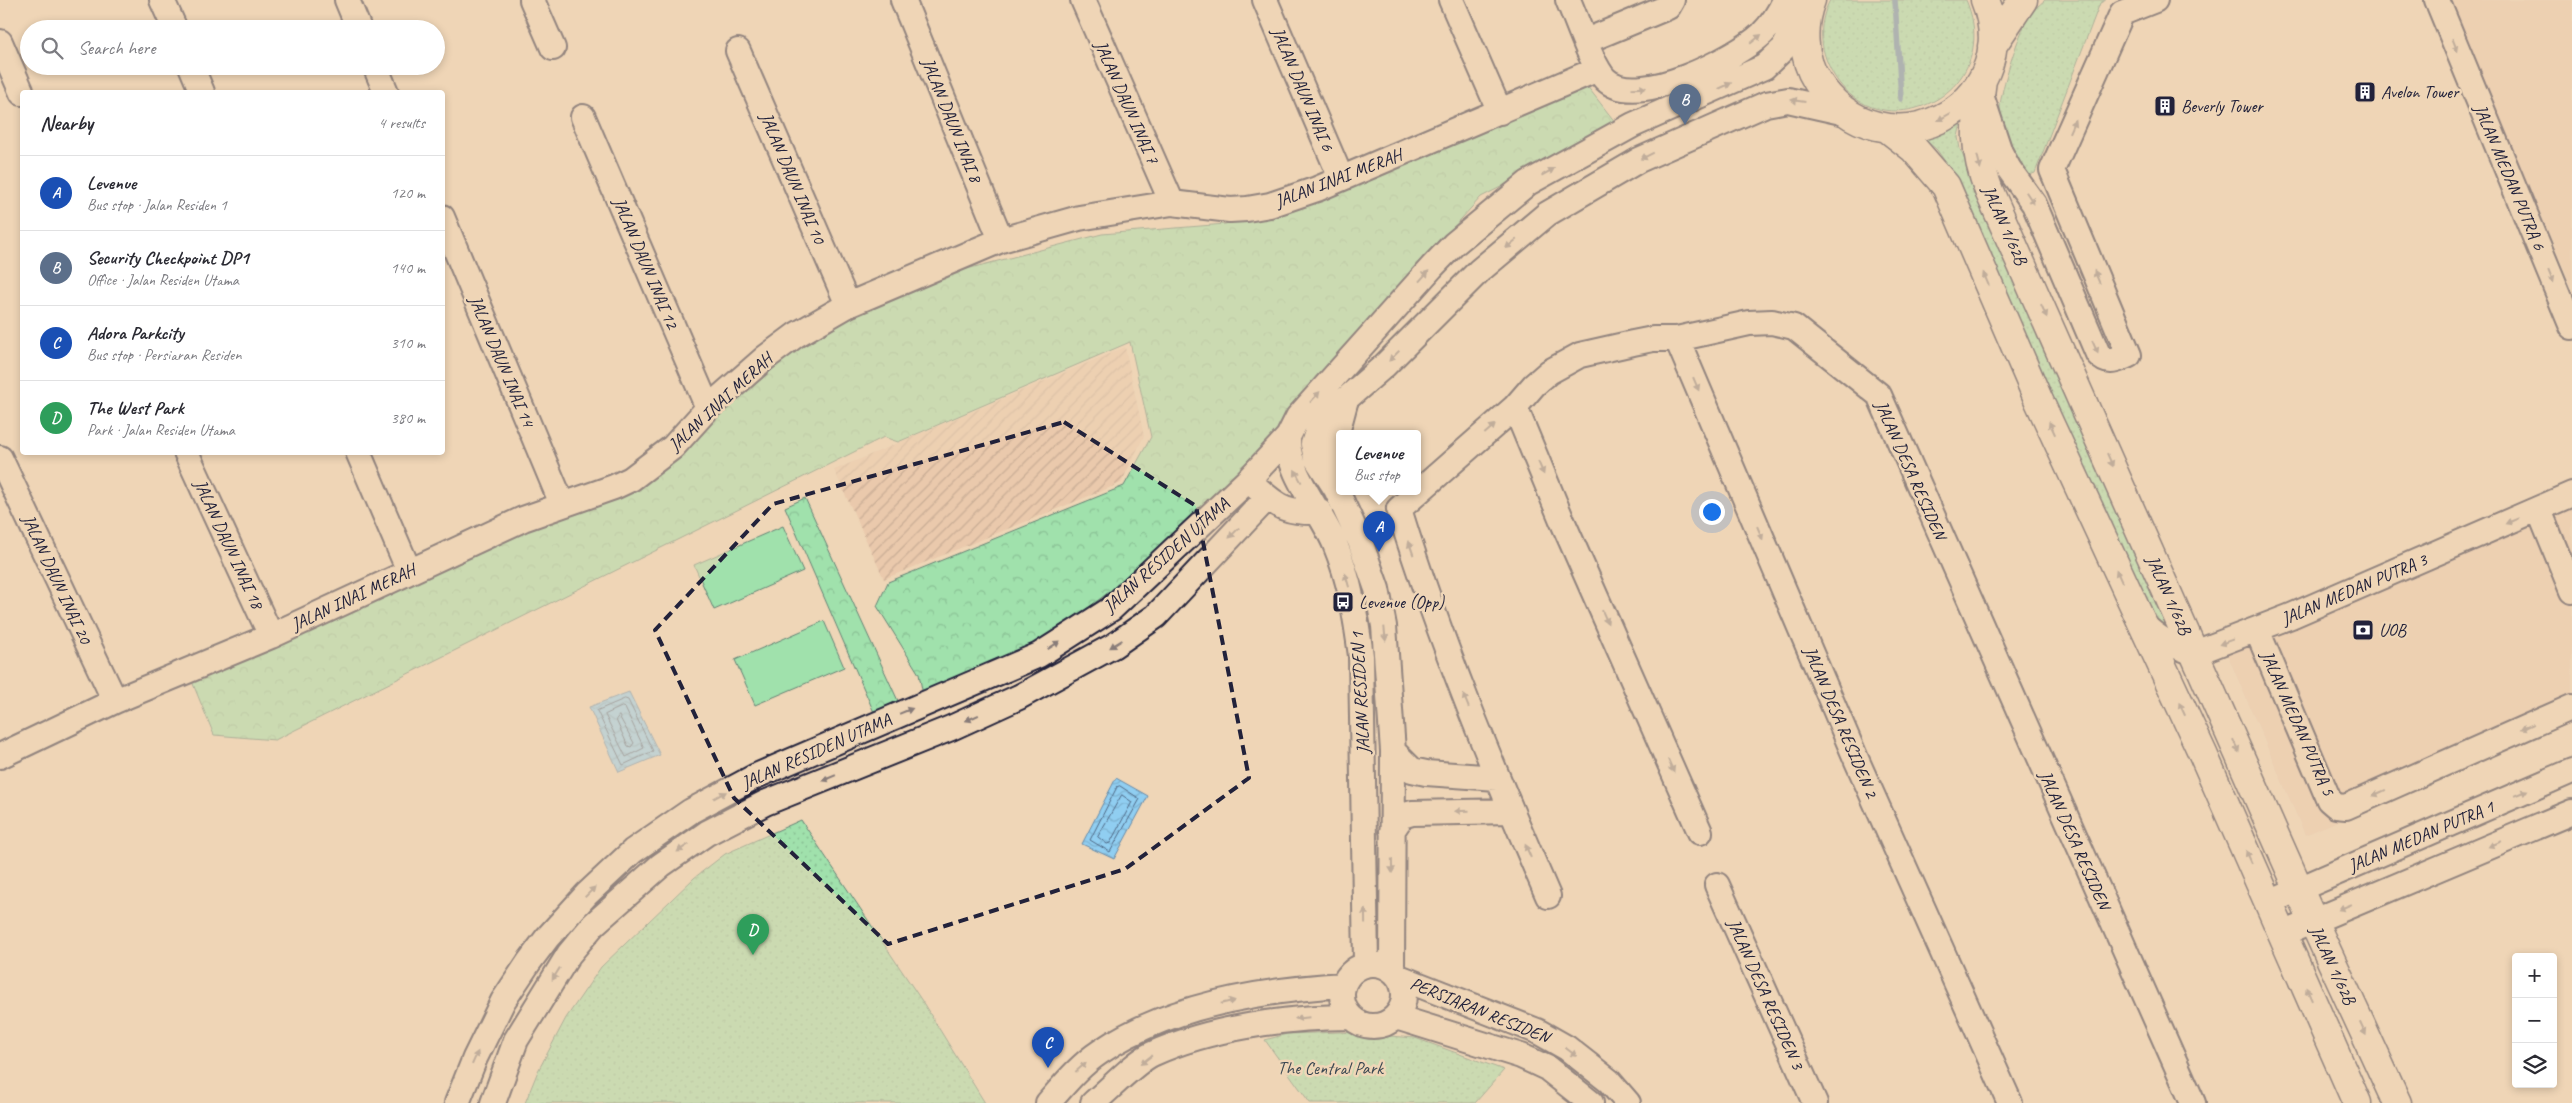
<!DOCTYPE html>
<html lang="en">
<head>
<meta charset="utf-8">
<style>
	body { margin:0; font-family:Caveat,sans-serif; background:#f2f2f3; color:#2b2b33 }
	.controls { position:absolute; right:15px; bottom:15px; display:grid; overflow:hidden; border-radius:5px; box-shadow:0 2px 8px #0003 }
	.controls button { width:45px; height:45px; display:grid; place-items:center; padding:0; border:0; border-bottom:1px solid #e1e1e2; background:#fff; color:#2b2b33; font:25px sans-serif }
	.you { position:absolute; left:1711px; top:511px; width:18px; height:18px; margin:-12px; border:4px solid #fff; border-radius:50%; background:#1a73e8; box-shadow:0 0 0 8px #1a73e833 }
	.badge { display:grid; place-items:center; width:32px; height:32px; border-radius:50%; background:#111827; color:#fff; font-size:16px; font-weight:700 }
	.pin { position:absolute; translate:-50% -41px; filter:drop-shadow(0 1px 2px #0008) }
	.pin::after { content:''; position:absolute; top:26px; width:18px; height:15px; background:inherit; clip-path:polygon(0 0,100% 0,50% 100%) }
	.popup { position:absolute; left:1336px; top:430px; width:85px; height:65px; box-sizing:border-box; display:grid; place-content:center; border-radius:5px; background:#fff; filter:drop-shadow(0 1px 4px #0005); font-size:16px; white-space:nowrap; color:#7c7c81 }
	.popup b { font-size:19px; color:#2b2b33 }
	.popup::after { content:''; position:absolute; left:50%; top:100%; margin-left:-10px; border:10px solid transparent; border-top-color:#fff }
	.list { margin:0; padding:0; list-style:none }
	h2 { display:flex; justify-content:space-between; align-items:center; height:65px; margin:0; padding:0 20px; font-size:21px }
	h2 small { font-size:16px; font-weight:400; color:#7c7c81 }
	.list li { display:grid; grid-template-columns:32px 1fr auto; gap:15px; align-items:center; box-sizing:border-box; height:75px; padding:0 20px; border-top:1px solid #e1e1e2 }
	.list b { display:block; font-size:19px; white-space:nowrap }
	.list p { margin:0; font-size:16px; white-space:nowrap; color:#7c7c81 }
	.list em { font-size:16px; font-style:normal; color:#7c7c81 }
	.icon { flex:none; width:28px; height:28px; fill:none; stroke:currentColor; stroke-width:2; stroke-linecap:round; stroke-linejoin:round }
	.map { position:relative; flex:none; width:2572px; height:1103px; overflow:hidden }
	.search { position:absolute; background:#fff; box-shadow:0 2px 8px #0003; left:20px; top:20px; width:425px; height:55px; display:flex; align-items:center; gap:12px; box-sizing:border-box; padding:0 18px; border-radius:28px; color:#7c7c81; font-size:19px }
	.panel { position:absolute; background:#fff; box-shadow:0 2px 8px #0003; left:20px; top:90px; width:425px; height:365px; border-radius:5px }
	.map>svg:first-child { display:block }
	.built { fill:#eac9ac }
	.industrial { fill:url(#industrial-furrows) }
	.green { fill:url(#green-dots); stroke:#618274 }
	.forest { fill:url(#forest-crowns); stroke:#618274 }
	.pitch { fill:#a0e1ac; stroke:#618274 }
	.water { fill:url(#water-waves); stroke:#6489a8 }
	.lines { fill:none; stroke-linecap:round; stroke-linejoin:round }
	.shore { stroke:#4e6784; stroke-width:1 }
	.stream { stroke:#6489a8; stroke-width:5.5 }
	.minor-casing { stroke:#22223b; stroke-width:28 }
	.major-casing { stroke:#22223b; stroke-width:31 }
	.minor { stroke:#efd6b7; stroke-width:24 }
	.major { stroke:#efd6b7; stroke-width:28 }
	.oneway { fill:#887c79 }
	.marked { fill:none; stroke:#22223b; stroke-width:4; stroke-dasharray:10 6; stroke-linejoin:round }
	.labels { text-anchor:middle; stroke-width:5; stroke-linejoin:round; paint-order:stroke }
	.street-label { font-size:18px; fill:#22223b; stroke:#efd6b7 }
	.poi-label { font-size:18px; fill:#22223b; stroke:#efd6b7; text-anchor:start }
	.park-label { font-size:18px; fill:#3b4852; stroke:#efd6b7 }
</style>
</head>
<body>
<div class="map">
<svg width="2572" height="1103" viewBox="0 0 2572 1103">
	<defs>
		<pattern id="industrial-furrows" width="10" height="10" patternUnits="userSpaceOnUse" patternTransform="scale(1.25)"><rect width="10" height="10" fill="#eac9ac"/><path d="M-1 1l2-2M0 10L10 0M9 11l2-2" fill="none" stroke="#c8ac95"/></pattern>
		<pattern id="green-dots" width="8" height="8" patternUnits="userSpaceOnUse" patternTransform="scale(1.25)"><rect width="8" height="8" fill="#a0e1ac"/><path d="M2 2h.1M6 6h.1" fill="none" stroke="#8ac195" stroke-width="1.8" stroke-linecap="round"/></pattern>
		<pattern id="forest-crowns" width="20" height="18" patternUnits="userSpaceOnUse" patternTransform="scale(1.25)"><rect width="20" height="18" fill="#a0e1ac"/><path d="M2 6a3 3 0 1 1 6 0M12 15a3 3 0 1 1 6 0" fill="none" stroke="#8ac195"/></pattern>
		<pattern id="water-waves" width="16" height="10" patternUnits="userSpaceOnUse" patternTransform="scale(1.25)"><rect width="16" height="10" fill="#90cef1"/><path d="M0 5q4-4 8 0t8 0" fill="none" stroke="#7cb1d0"/></pattern>
	</defs>
	<rect width="100%" height="100%" fill="#efd6b7"/>
	<filter id="ink" filterUnits="userSpaceOnUse"><feTurbulence type="fractalNoise" baseFrequency=".02" numOctaves="2"/><feDisplacementMap in="SourceGraphic" scale="10" xChannelSelector="R" yChannelSelector="G"/><feConvolveMatrix kernelMatrix="1 2 1 2 8 2 1 2 1" color-interpolation-filters="sRGB"/></filter>
	<g filter="url(#ink)">
		<path class="built" d="M2449,0H2572V287Z
			M2572,484V722L2305,835L2227,654Z"/>
		<path class="industrial" d="M1125,347L1144,436L1121,483L884,579L834,470Z"/>
		<path class="green" d="M1830,0H1966C2008,97 1871,157 1829,66C1819,45 1819,21 1830,0Z
			M2045,0H2106L2100,3L2035,173L2027,176C2014,157 2001,133 2000,108C2000,91 2019,32 2029,17C2033,10 2039,5 2045,0Z
			M1962,118L1958,137L1960,149L2174,633L2150,616L1951,170L1937,150L1921,136Z
			M801,820L922,1001L985,1103H525L538,1071L566,1018L601,967L694,878L725,854Z
			M1340,1032L1415,1038L1504,1070L1475,1103H1310L1265,1040L1287,1034Z"/>
		<path class="forest" d="M1587,86L1619,127L1481,197L1422,262L1243,475L1125,580L1044,641L876,717L785,507L805,498L899,703L923,695L919,674L877,606L888,582L1124,486L1151,437L1130,342L898,442L884,437L275,740L214,735L191,679L551,514L694,435L815,334L959,271L1102,234L1225,224L1313,201Z"/>
		<path class="pitch" d="M783,526L803,571L714,610L694,565Z
			M824,621L844,667L755,705L735,660Z"/>
		<path class="water" d="M629,692L660,755L619,772L589,707Z
			M1116,778L1148,796L1114,859L1082,844Z"/>
		<g class="lines">
			<path class="shore" d="M625,699L628,700L653,751L623,765L597,711Z
				M622,707L625,708L644,748L626,757L605,715Z
				M619,716L634,743L631,747L628,746L616,720Z
				M1120,786L1140,799L1110,852L1090,840L1117,787Z
				M1122,795L1132,802L1110,843L1107,844L1098,837Z"/>
			<path class="stream" d="M1895,0L1901,99"/>
			<g class="minor-casing">
				<path id="minor" d="M162,0L175,29
					M347,0L359,29
					M532,0L553,48
					M903,0L1001,240
					M1083,0L1172,203
					M1265,0L1341,178
					M1451,0L1500,112
					M1568,0C1577,20 1591,64 1605,79C1636,110 1736,58 1762,34C1772,24 1779,13 1785,0
					M2437,0L2572,327
					M1586,41L1668,7L1672,0
					M0,42L22,93
					M738,51L848,305
					M191,66L202,92
					M375,66L386,92
					M1982,98L2000,152L2009,169L2034,204L2098,354C2108,366 2117,360 2129,355L2052,170L2122,13L2155,0
					M583,117L708,408
					M442,217L562,504
					M1677,339L1857,761L2010,1103
					M1515,407L1561,518L1700,832
					M1288,437C1286,471 1321,511 1335,544C1350,580 1356,618 1361,656L1366,964
					M1313,444L1318,429L1346,399L1384,366L1479,271L1547,214L1639,160L1766,104L1788,100L1846,113
					M1313,444L1316,458L1336,489L1360,541L1377,589L1384,626L1393,751L1392,970
					M186,452L271,636
					M358,452L409,571
					M0,458L115,701
					M1335,482L1332,452L1345,403
					M1257,488C1280,509 1289,513 1320,512
					M2539,510L2572,591
					M2142,623C2158,640 2173,646 2195,653L2291,616L2572,494
					M2257,630L2329,800L2336,806L2346,807L2572,707
					M1393,751L1412,770L1426,773L1497,778
					M0,756L115,701L271,636L523,519L614,487L631,479L673,447L708,408L765,358L796,335L848,305L1001,240L1079,218L1172,203L1230,210L1247,209L1270,205L1317,189L1598,69
					M1392,831L1402,816L1412,813L1511,811
					M1717,885L1815,1103
					M1548,896C1493,769 1440,642 1399,509L1515,407L1534,385L1549,372L1580,355L1633,343L1653,339H1677L1749,323L1772,322L1794,327L1879,395L2193,1103
					M2269,902L2572,771
					M2283,934L2572,812
					M1342 995a31 31 0 1 1 62 0a31 31 0 1 1-62 0Z
					M1399,977L1537,1031L1567,1048L1609,1081L1628,1103
					M1396,1017L1521,1056L1547,1068L1591,1103
					M457,1103L475,1058L503,1001L529,962L547,938L587,894L633,851L691,811L756,776L1039,655L1111,609L1248,480L1288,437L1298,417L1432,267L1454,244L1528,183L1633,125L1764,67L1783,49L1807,8
					M493,1103L516,1040L569,954L594,924L661,865L707,833L765,803L951,728L1019,697L1113,646L1156,616L1267,498
					M1048,1103C1064,1085 1079,1066 1100,1052C1166,1006 1263,990 1343,985
					M1093,1103C1109,1090 1135,1062 1152,1054C1209,1028 1288,1017 1350,1017"/>
			</g>
			<g class="major-casing">
				<path id="major" d="M1811,0C1801,26 1802,58 1817,81C1882,182 2028,106 1985,0
					M1992,46L2023,0
					M1982,80C1976,125 1972,147 1989,191L2313,921L2397,1103
					M1887,128L1914,149L1946,186L2039,401L2203,754L2357,1103"/>
			</g>
			<use href="#minor" class="minor"/>
			<use href="#major" class="major"/>
		</g>
		<defs><path id="oneway-solid" d="M-6-.8H1V-3.2L6.5 0L1 3.2V.8H-6Z" transform="scale(1.25)"/></defs>
		<g class="oneway">
			<use href="#oneway-solid" transform="translate(1756 39) rotate(-39)"/>
			<use href="#oneway-solid" transform="translate(2455 45) rotate(68)"/>
			<use href="#oneway-solid" transform="translate(1725 86) rotate(-25)"/>
			<use href="#oneway-solid" transform="translate(1639 88) rotate(-1)"/>
			<use href="#oneway-solid" transform="translate(1798 101) rotate(-172)"/>
			<use href="#oneway-solid" transform="translate(1944 117) rotate(150)"/>
			<use href="#oneway-solid" transform="translate(2072 126) rotate(-66)"/>
			<use href="#oneway-solid" transform="translate(1647 156) rotate(154)"/>
			<use href="#oneway-solid" transform="translate(1979 162) rotate(76)"/>
			<use href="#oneway-solid" transform="translate(1548 172) rotate(-29)"/>
			<use href="#oneway-solid" transform="translate(2030 198) rotate(57)"/>
			<use href="#oneway-solid" transform="translate(1511 244) rotate(140)"/>
			<use href="#oneway-solid" transform="translate(1424 276) rotate(-48)"/>
			<use href="#oneway-solid" transform="translate(2551 276) rotate(68)"/>
			<use href="#oneway-solid" transform="translate(2097 277) rotate(-113)"/>
			<use href="#oneway-solid" transform="translate(1986 279) rotate(-113)"/>
			<use href="#oneway-solid" transform="translate(2044 311) rotate(66)"/>
			<use href="#oneway-solid" transform="translate(2095 347) rotate(66)"/>
			<use href="#oneway-solid" transform="translate(1394 356) rotate(135)"/>
			<use href="#oneway-solid" transform="translate(1696 384) rotate(67)"/>
			<use href="#oneway-solid" transform="translate(1315 397) rotate(-48)"/>
			<use href="#oneway-solid" transform="translate(2052 428) rotate(-115)"/>
			<use href="#oneway-solid" transform="translate(1490 429) rotate(-41)"/>
			<use href="#oneway-solid" transform="translate(2110 460) rotate(66)"/>
			<use href="#oneway-solid" transform="translate(1541 468) rotate(67)"/>
			<use href="#oneway-solid" transform="translate(1298 476) rotate(-118)"/>
			<use href="#oneway-solid" transform="translate(2512 521) rotate(157)"/>
			<use href="#oneway-solid" transform="translate(1234 533) rotate(134)"/>
			<use href="#oneway-solid" transform="translate(1760 533) rotate(67)"/>
			<use href="#oneway-solid" transform="translate(1411 548) rotate(-109)"/>
			<use href="#oneway-solid" transform="translate(2119 576) rotate(-114)"/>
			<use href="#oneway-solid" transform="translate(1347 580) rotate(-106)"/>
			<use href="#oneway-solid" transform="translate(1605 617) rotate(66)"/>
			<use href="#oneway-solid" transform="translate(1385 634) rotate(84)"/>
			<use href="#oneway-solid" transform="translate(2226 642) rotate(160)"/>
			<use href="#oneway-solid" transform="translate(1116 644) rotate(148)"/>
			<use href="#oneway-solid" transform="translate(1054 645) rotate(-33)"/>
			<use href="#oneway-solid" transform="translate(1466 701) rotate(-112)"/>
			<use href="#oneway-solid" transform="translate(2182 709) rotate(-115)"/>
			<use href="#oneway-solid" transform="translate(906 711) rotate(-22)"/>
			<use href="#oneway-solid" transform="translate(972 718) rotate(156)"/>
			<use href="#oneway-solid" transform="translate(2527 727) rotate(156)"/>
			<use href="#oneway-solid" transform="translate(2236 746) rotate(66)"/>
			<use href="#oneway-solid" transform="translate(1671 766) rotate(66)"/>
			<use href="#oneway-solid" transform="translate(829 778) rotate(157)"/>
			<use href="#oneway-solid" transform="translate(2379 793) rotate(156)"/>
			<use href="#oneway-solid" transform="translate(2521 793) rotate(-23)"/>
			<use href="#oneway-solid" transform="translate(720 795) rotate(-28)"/>
			<use href="#oneway-solid" transform="translate(1462 811) rotate(179)"/>
			<use href="#oneway-solid" transform="translate(2495 844) rotate(157)"/>
			<use href="#oneway-solid" transform="translate(683 848) rotate(146)"/>
			<use href="#oneway-solid" transform="translate(1528 851) rotate(-113)"/>
			<use href="#oneway-solid" transform="translate(2249 857) rotate(-114)"/>
			<use href="#oneway-solid" transform="translate(1392 866) rotate(89)"/>
			<use href="#oneway-solid" transform="translate(590 892) rotate(-45)"/>
			<use href="#oneway-solid" transform="translate(2345 907) rotate(157)"/>
			<use href="#oneway-solid" transform="translate(1365 916) rotate(-91)"/>
			<use href="#oneway-solid" transform="translate(556 974) rotate(122)"/>
			<use href="#oneway-solid" transform="translate(2309 994) rotate(-114)"/>
			<use href="#oneway-solid" transform="translate(1228 1002) rotate(-13)"/>
			<use href="#oneway-solid" transform="translate(1302 1018) rotate(174)"/>
			<use href="#oneway-solid" transform="translate(2363 1029) rotate(65)"/>
			<use href="#oneway-solid" transform="translate(1571 1052) rotate(37)"/>
			<use href="#oneway-solid" transform="translate(475 1058) rotate(-66)"/>
			<use href="#oneway-solid" transform="translate(1146 1060) rotate(142)"/>
			<use href="#oneway-solid" transform="translate(1081 1067) rotate(-41)"/>
		</g>
	</g>
	<path d="M0 0H2572V1103H0ZM1064,422L1196,506L1249,778L1125,869L888,944L734,798L655,630L773,504Z" fill="#efd6b7" fill-opacity=".55" fill-rule="evenodd"/>
	<path class="marked" d="M1064,422L1196,506L1249,778L1125,869L888,944L734,798L655,630L773,504Z"/>
	<defs>
		<g id="building-square" transform="scale(1.125)"><rect x="-9" y="-9" width="18" height="18" rx="4" fill="#22223b" stroke="#efd6b7"/><path d="M-4-6H4V6H1V3H-1V6H-4ZM-2.5-4.3h1.7v1.8h-1.7ZM.8-4.3h1.7v1.8H.8ZM-2.5-1h1.7V.8h-1.7ZM.8-1h1.7V.8H.8Z" fill="#fff"/></g>
		<g id="bus-square" transform="scale(1.125)"><rect x="-9" y="-9" width="18" height="18" rx="4" fill="#22223b" stroke="#efd6b7"/><path d="M-5-6H5V4H4V6H2V4H-2V6H-4V4H-5ZM-3.5-4V0h7V-4ZM-3.5 1.2v1.5H-2V1.2ZM2 1.2v1.5H3.5V1.2Z" fill="#fff"/></g>
		<g id="bank-square" transform="scale(1.125)"><rect x="-9" y="-9" width="18" height="18" rx="4" fill="#22223b" stroke="#efd6b7"/><path d="M-6-4H6V4H-6ZM0-2.3a2.3 2.3 0 1 0 0 4.6a2.3 2.3 0 1 0 0-4.6Z" fill="#fff"/></g>
	</defs>
	<g fill-rule="evenodd">
		<use href="#building-square" x="2365" y="92"/>
		<use href="#building-square" x="2165" y="106"/>
		<use href="#bus-square" x="1343" y="602"/>
		<use href="#bank-square" x="2363" y="630"/>
	</g>
	<g class="labels">
		<g class="street-label">
			<text transform="translate(1303 89) rotate(67)" y="6">JALAN DAUN INAI 6</text>
			<text transform="translate(1127 102) rotate(66)" y="6">JALAN DAUN INAI 7</text>
			<text transform="translate(952 120) rotate(68)" y="6">JALAN DAUN INAI 8</text>
			<text transform="translate(2510 177) rotate(67)" y="6">JALAN MEDAN PUTRA 6</text>
			<text transform="translate(793 178) rotate(67)" y="6">JALAN DAUN INAI 10</text>
			<text transform="translate(1338 178) rotate(-21)" y="6">JALAN INAI MERAH</text>
			<text transform="translate(2005 225) rotate(66)" y="6">JALAN 1/62B</text>
			<text transform="translate(646 263) rotate(67)" y="6">JALAN DAUN INAI 12</text>
			<text transform="translate(502 361) rotate(67)" y="6">JALAN DAUN INAI 14</text>
			<text transform="translate(720 402) rotate(-43)" y="6">JALAN INAI MERAH</text>
			<text transform="translate(1911 470) rotate(66)" y="6">JALAN DESA RESIDEN</text>
			<text transform="translate(229 544) rotate(65)" y="6">JALAN DAUN INAI 18</text>
			<text transform="translate(1166 555) rotate(-42)" y="6">JALAN RESIDEN UTAMA</text>
			<text transform="translate(57 579) rotate(65)" y="6">JALAN DAUN INAI 20</text>
			<text transform="translate(2354 589) rotate(-23)" y="6">JALAN MEDAN PUTRA 3</text>
			<text transform="translate(2169 595) rotate(66)" y="6">JALAN 1/62B</text>
			<text transform="translate(353 597) rotate(-25)" y="6">JALAN INAI MERAH</text>
			<text transform="translate(1360 693) rotate(-93)" y="6">JALAN RESIDEN 1</text>
			<text transform="translate(1841 722) rotate(67)" y="6">JALAN DESA RESIDEN 2</text>
			<text transform="translate(2298 723) rotate(66)" y="6">JALAN MEDAN PUTRA 5</text>
			<text transform="translate(816 751) rotate(-24)" y="6">JALAN RESIDEN UTAMA</text>
			<text transform="translate(2421 836) rotate(-23)" y="6">JALAN MEDAN PUTRA 1</text>
			<text transform="translate(2075 840) rotate(66)" y="6">JALAN DESA RESIDEN</text>
			<text transform="translate(2333 965) rotate(65)" y="6">JALAN 1/62B</text>
			<text transform="translate(1766 994) rotate(66)" y="6">JALAN DESA RESIDEN 3</text>
			<text transform="translate(1480 1010) rotate(22)" y="6">PERSIARAN RESIDEN</text>
		</g>
		<g class="poi-label">
			<text x="2381" y="98">Avelon Tower</text>
			<text x="2181" y="112">Beverly Tower</text>
			<text x="1359" y="608">Levenue (Opp)</text>
			<text x="2379" y="636">UOB</text>
		</g>
		<g class="park-label">
			<text x="1330" y="1074">The Central Park</text>
		</g>
	</g>
</svg>
<div class="controls">
<button>+</button>
<button>−</button>
<button><svg class="icon" aria-label="layers" viewBox="0 0 24 24"><path d="M12 4l9 5-9 5-9-5zM3 14l9 5 9-5"/></svg></button>
</div>
<div class="you"></div>
<div class="pin badge" style="left:1379px;top:552px;background:#1a4fb4">A</div>
<div class="popup"><b>Levenue</b>Bus stop</div>
<div class="pin badge" style="left:1685px;top:125px;background:#5c6f8a">B</div>
<div class="pin badge" style="left:1048px;top:1068px;background:#1a4fb4">C</div>
<div class="pin badge" style="left:753px;top:955px;background:#2e9e5b">D</div>
<div class="search"><svg class="icon" aria-label="search" viewBox="0 0 24 24"><circle cx="10" cy="10" r="6"/><path d="M15 15l6 6"/></svg>Search here</div>
<section class="panel">
<h2>Nearby<small>4 results</small></h2>
<ul class="list">
<li><span class="badge" style="background:#1a4fb4">A</span><div><b>Levenue</b><p>Bus stop · Jalan Residen 1</p></div><em>120 m</em></li>
<li><span class="badge" style="background:#5c6f8a">B</span><div><b>Security Checkpoint DP1</b><p>Office · Jalan Residen Utama</p></div><em>140 m</em></li>
<li><span class="badge" style="background:#1a4fb4">C</span><div><b>Adora Parkcity</b><p>Bus stop · Persiaran Residen</p></div><em>310 m</em></li>
<li><span class="badge" style="background:#2e9e5b">D</span><div><b>The West Park</b><p>Park · Jalan Residen Utama</p></div><em>380 m</em></li>
</ul>
</section>
</div>
</body>
</html>
